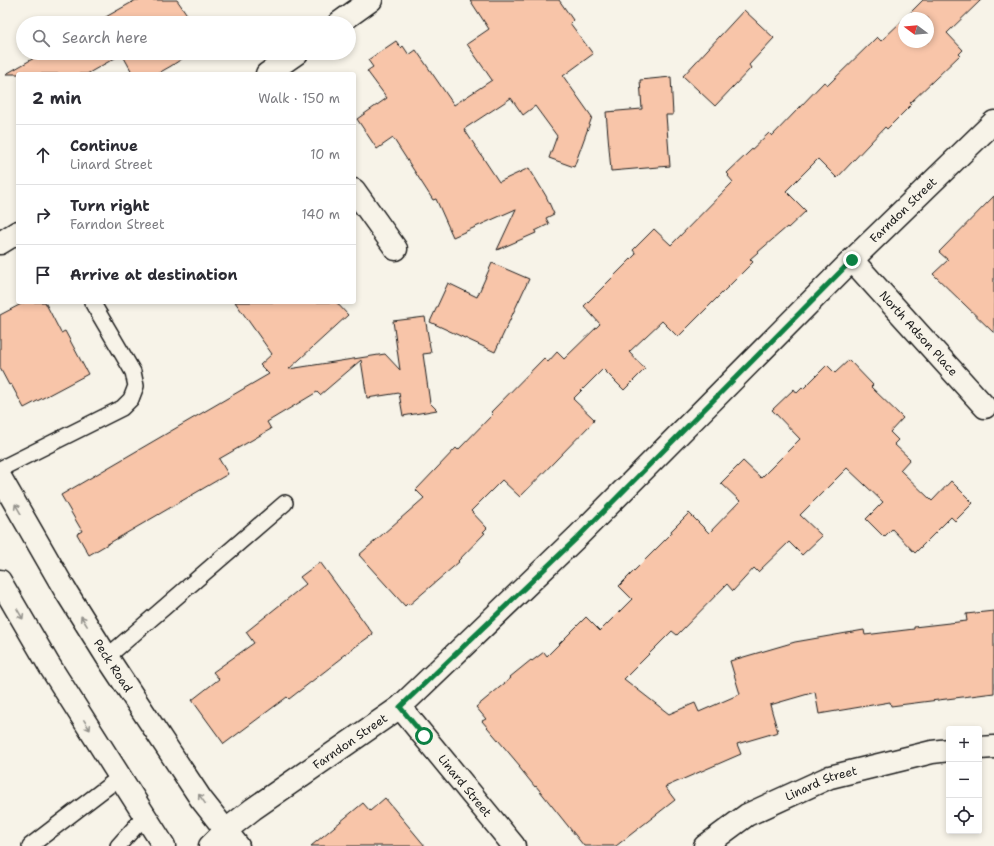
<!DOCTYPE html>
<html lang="en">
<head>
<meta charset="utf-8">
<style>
	body { margin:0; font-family:"Shantell Sans",sans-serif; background:#f7f7f7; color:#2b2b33 }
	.controls { position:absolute; right:12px; bottom:12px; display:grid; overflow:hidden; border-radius:4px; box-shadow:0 2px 6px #0003 }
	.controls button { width:36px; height:36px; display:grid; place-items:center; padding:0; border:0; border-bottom:1px solid #e1e1e2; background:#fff; color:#2b2b33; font:20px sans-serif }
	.compass { position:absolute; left:898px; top:12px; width:36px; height:36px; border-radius:50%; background:#fff; box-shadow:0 2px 6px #0003; rotate:286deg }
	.stop { position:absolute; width:12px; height:12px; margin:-9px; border:3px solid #0b8043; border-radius:50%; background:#fff }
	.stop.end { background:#0b8043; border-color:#fff; box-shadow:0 1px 4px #0008 }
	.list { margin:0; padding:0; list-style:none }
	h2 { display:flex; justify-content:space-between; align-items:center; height:52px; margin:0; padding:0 16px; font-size:17px }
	h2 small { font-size:13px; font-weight:400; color:#7c7c81 }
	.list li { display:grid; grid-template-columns:26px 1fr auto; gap:12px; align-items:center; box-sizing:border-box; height:60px; padding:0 16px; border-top:1px solid #e1e1e2 }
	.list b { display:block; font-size:15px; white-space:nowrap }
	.list p { margin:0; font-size:13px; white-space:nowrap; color:#7c7c81 }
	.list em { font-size:13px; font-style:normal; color:#7c7c81 }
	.icon { flex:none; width:22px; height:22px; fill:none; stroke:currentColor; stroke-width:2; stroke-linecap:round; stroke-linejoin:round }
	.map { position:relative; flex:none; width:994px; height:846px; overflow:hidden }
	.search { position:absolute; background:#fff; box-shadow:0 2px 6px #0003; left:16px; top:16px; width:340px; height:44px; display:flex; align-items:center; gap:10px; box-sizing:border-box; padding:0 14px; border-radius:22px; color:#7c7c81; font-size:15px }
	.panel { position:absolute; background:#fff; box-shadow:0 2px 6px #0003; left:16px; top:72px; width:340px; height:232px; border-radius:4px }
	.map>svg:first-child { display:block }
	.building { fill:#f8c5a9; stroke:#1c1c1c }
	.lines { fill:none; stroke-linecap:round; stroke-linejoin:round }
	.service-casing { stroke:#1c1c1c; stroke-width:18 }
	.minor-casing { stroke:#1c1c1c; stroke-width:25 }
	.secondary-casing { stroke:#1c1c1c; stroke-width:25 }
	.service { stroke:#f7f3e8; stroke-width:15 }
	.minor { stroke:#f7f3e8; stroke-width:22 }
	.secondary { stroke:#f7f3e8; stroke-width:22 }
	.oneway { stroke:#94928c }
	.route { stroke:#0b8043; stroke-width:5 }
	.labels { text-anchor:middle; stroke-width:3.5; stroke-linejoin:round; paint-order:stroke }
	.street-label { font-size:12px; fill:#1c1c1c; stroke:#f7f3e8 }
</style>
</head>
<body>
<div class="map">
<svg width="994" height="846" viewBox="0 0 994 846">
	<rect width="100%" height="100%" fill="#f7f3e8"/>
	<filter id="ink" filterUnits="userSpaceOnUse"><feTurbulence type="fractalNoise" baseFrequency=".025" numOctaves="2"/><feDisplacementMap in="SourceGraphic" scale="8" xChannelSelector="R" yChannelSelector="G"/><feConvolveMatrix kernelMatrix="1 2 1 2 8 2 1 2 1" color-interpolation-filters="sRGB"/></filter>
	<g filter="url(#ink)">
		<path class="building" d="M136,0H177L193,23H95Z
			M470,0H559L573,20L570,23L593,54L563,76L592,117L574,167L549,158L557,136L535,106L523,115L511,98L464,129L499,182L529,168L546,196L554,214L546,218L549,224L535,231L536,233L497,250L516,209L453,237L436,199L433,200L393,138L377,149L357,119L387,98L367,71L373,67L368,60L396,41L401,48L403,46L409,55L416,50L454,105L492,80L467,44L489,29Z
			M923,0H981L947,33L963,50L959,54L960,55L910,103L912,104L887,129L885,127L837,178L818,159L786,191L806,211L788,228L787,227L750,259L753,262L678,337L662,321L629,352L645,369L624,390L603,369L573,399L594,419L593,422L520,497L502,480L471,511L487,528L483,532L485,533L458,561L459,562L409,605L408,603L405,606L359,555L424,498L416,490L456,448L458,450L493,414L491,412L544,358L548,362L557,352L564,359L600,324L584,306L636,254L633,250L654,229L671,245L733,182L728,176L729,175L727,173L769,133L772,136L824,82L828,85L877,37L881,41L904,19V42H928V18H905Z
			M744,10L774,38L749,65L751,68L715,106L683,76Z
			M43,53H191L171,66L157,74H133L122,54L87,74H6Z
			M671,77L673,115H666L670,166L611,171L606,112L642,109L640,80Z
			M994,196V333L933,274L948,260L939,252Z
			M492,263L529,279L495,352L430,322L448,283L477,297Z
			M25,302H45L61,333L65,331L88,374L24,408L11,384L9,385L0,368V315Z
			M235,302H336L348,315L289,369L385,354L400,370L393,321L425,317L431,353L423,354L430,403L437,410L403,416L399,393L367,398L361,360L320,395L317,392L267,422L271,429L219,459L228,474L89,555L77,534L82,531L61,495L269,374L260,365L272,354Z
			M849,360L873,385L871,387L903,418L890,432L898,440L894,444L910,459L900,470L932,501L951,481L973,503L955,521L951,517L915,553L892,529L884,537L866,519L883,502L847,468L800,515L822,536L802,555L789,542L758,572L754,568L733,591L727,584L677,635L672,631L624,679L669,714L695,703L699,712L740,694L730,661L795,642L864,630L865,635L914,629V627L967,621L966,614L994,611V693L891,706L890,702L819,714L815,692L770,705L778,732L737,744L741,754L665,787L675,800L616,846H584L536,786L535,787L519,767L520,766L482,721L486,719L476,707L511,678L510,677L531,660L532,661L544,652L547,656L586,617L600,631L632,599L619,586L672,533L671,531L689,513L709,533L740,501L721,483L743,461L761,478L800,439L772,410L794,389L797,393L802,388L803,389L827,365L835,373Z
			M320,562L373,634L341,657L342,658L289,699L287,697L224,744L192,700L219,679L213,672L254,643L246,632L306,584L300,577Z
			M385,798L425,846H311L363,803L370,811Z"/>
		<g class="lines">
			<g class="service-casing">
				<path id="service" d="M0,469L122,408L131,399L136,386L133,372L92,302
					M107,657L285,503
					M30,846L120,777
					M118,846L145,816"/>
			</g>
			<g class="minor-casing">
				<g id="minor">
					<path d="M339,23L371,0"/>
					<path d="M267,74L297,53"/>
					<path d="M354,190L396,249"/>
					<path d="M0,243L18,232"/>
					<path id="s1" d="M852,260L985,407"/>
					<path id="s2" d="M400,707L514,846"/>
					<path d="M979,748L994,747"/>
					<path id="s3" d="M210,846L225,831L253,809L400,707L577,537L852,260L994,122"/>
					<path id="s4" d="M705,846L747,815L830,777L932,752L949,750"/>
				</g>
			</g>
			<g class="secondary-casing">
				<g id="secondary">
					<path id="s5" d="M0,477L65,590L107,657L201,799L238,846"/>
					<path d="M0,581L49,665L164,846"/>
				</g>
			</g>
			<use href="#service" class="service"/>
			<use href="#minor" class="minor"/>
			<use href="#secondary" class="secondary"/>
		</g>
		<defs><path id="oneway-shaft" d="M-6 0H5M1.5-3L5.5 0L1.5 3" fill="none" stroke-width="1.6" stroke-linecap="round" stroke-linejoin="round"/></defs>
		<g class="oneway">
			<use href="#oneway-shaft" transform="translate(18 509) rotate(-120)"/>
			<use href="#oneway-shaft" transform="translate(20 614) rotate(60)"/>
			<use href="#oneway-shaft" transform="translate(84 621) rotate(-122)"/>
			<use href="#oneway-shaft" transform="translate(87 725) rotate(58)"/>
			<use href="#oneway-shaft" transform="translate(202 799) rotate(-125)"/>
		</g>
	</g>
	<g class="lines" filter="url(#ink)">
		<path class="route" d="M424,736L400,707L577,538L852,260"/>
	</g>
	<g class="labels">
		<g class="street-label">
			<text dy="4" stroke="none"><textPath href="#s3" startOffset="943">Farndon Street</textPath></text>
			<text dy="4" stroke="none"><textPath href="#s1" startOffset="99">North Adson Place</textPath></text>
			<text dy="4" stroke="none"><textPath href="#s5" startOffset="220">Peck Road</textPath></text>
			<text dy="4" stroke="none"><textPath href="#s3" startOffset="175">Farndon Street</textPath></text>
			<text dy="4" stroke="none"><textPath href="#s4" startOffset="133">Linard Street</textPath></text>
			<text dy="4" stroke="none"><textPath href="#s2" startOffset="102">Linard Street</textPath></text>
		</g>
	</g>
</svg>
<div class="controls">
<button>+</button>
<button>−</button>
<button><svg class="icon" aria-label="locate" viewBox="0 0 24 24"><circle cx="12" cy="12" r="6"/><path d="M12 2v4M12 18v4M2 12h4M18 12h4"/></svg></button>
</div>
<svg class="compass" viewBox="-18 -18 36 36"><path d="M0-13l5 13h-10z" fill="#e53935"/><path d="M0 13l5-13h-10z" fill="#7c7c81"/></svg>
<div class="stop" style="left:424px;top:736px"></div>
<div class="stop end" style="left:852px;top:260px"></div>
<div class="search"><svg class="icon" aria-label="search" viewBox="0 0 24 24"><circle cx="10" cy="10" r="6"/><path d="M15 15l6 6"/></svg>Search here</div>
<section class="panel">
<h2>2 min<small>Walk · 150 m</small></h2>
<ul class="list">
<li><svg class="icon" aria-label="ahead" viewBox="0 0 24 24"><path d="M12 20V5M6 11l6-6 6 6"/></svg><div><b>Continue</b><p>Linard Street</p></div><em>10 m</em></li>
<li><svg class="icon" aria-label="right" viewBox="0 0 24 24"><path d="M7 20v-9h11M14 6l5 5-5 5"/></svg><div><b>Turn right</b><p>Farndon Street</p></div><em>140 m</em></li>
<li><svg class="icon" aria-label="arrive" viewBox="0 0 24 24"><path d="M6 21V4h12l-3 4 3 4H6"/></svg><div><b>Arrive at destination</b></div></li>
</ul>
</section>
</div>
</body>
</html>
